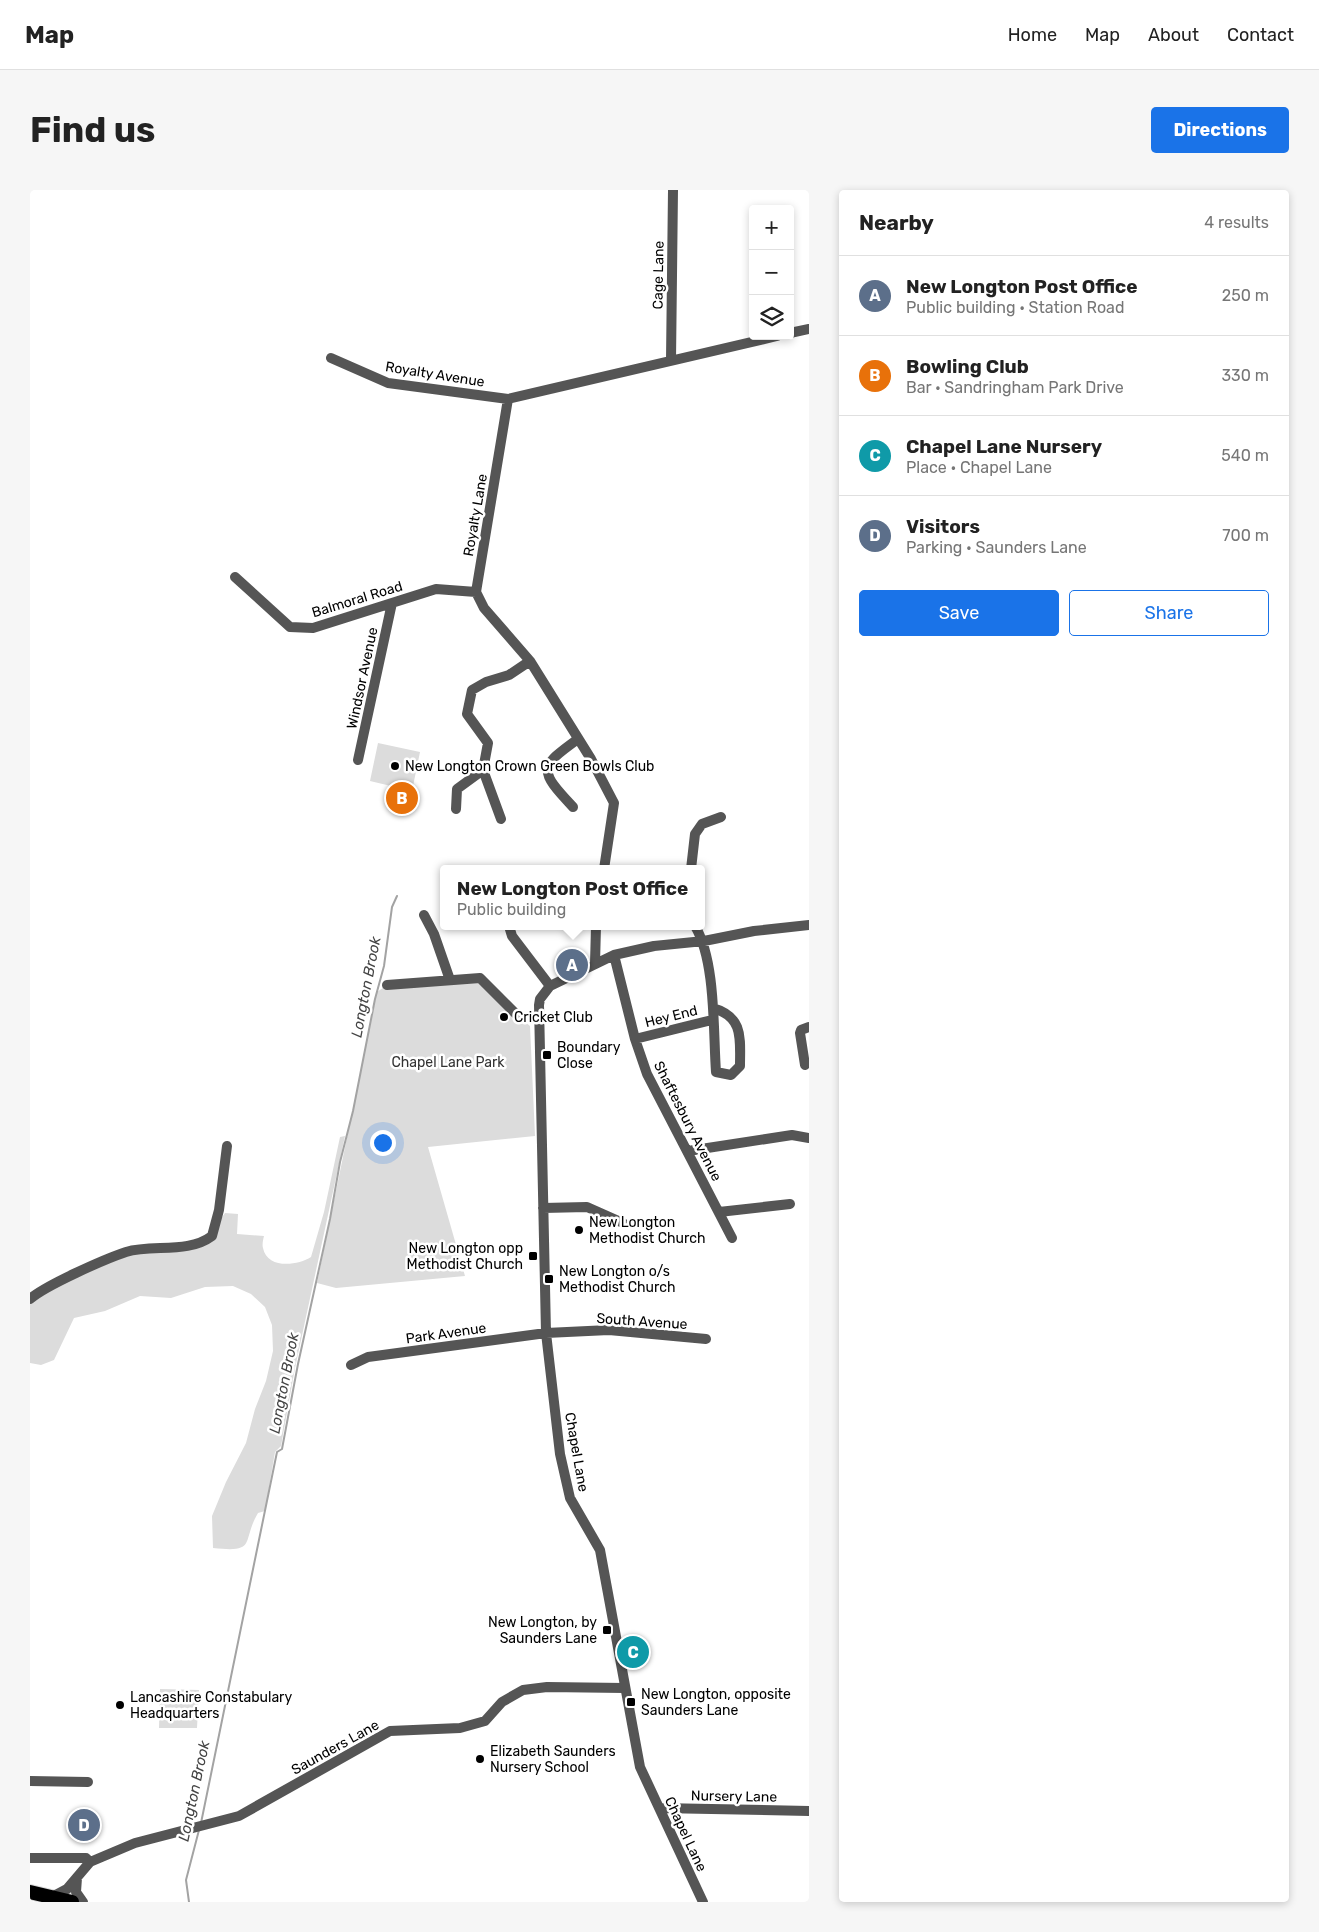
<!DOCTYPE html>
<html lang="en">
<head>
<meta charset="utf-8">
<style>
	body { margin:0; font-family:Rubik,sans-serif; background:#f6f6f6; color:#222 }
	.controls { position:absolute; right:15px; top:15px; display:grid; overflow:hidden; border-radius:5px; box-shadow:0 2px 8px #0003 }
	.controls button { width:45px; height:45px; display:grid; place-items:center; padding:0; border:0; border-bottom:1px solid #e0e0e0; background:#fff; color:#222; font:25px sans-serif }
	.you { position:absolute; left:352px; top:952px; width:18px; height:18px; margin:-12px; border:4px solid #fff; border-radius:50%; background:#1a73e8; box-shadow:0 0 0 8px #1a73e833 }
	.badge { display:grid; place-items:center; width:32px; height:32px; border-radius:50%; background:#1a73e8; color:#fff; font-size:16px; font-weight:700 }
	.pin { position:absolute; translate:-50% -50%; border:2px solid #fff; box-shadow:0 1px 5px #0006 }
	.popup { position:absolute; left:410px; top:675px; width:265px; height:65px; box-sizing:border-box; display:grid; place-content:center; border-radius:5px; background:#fff; filter:drop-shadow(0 1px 4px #0005); font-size:16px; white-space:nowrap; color:#767676 }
	.popup b { font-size:19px; color:#222 }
	.popup::after { content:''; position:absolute; left:50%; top:100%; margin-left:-10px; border:10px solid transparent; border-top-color:#fff }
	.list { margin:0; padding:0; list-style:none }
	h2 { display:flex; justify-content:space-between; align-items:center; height:65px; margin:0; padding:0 20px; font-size:21px }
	h2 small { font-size:16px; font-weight:400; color:#767676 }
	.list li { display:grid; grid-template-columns:32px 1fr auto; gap:15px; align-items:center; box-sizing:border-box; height:80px; padding:0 20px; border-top:1px solid #e0e0e0 }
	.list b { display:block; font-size:19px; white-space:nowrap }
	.list p { margin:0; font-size:16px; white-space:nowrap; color:#767676 }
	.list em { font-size:16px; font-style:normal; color:#767676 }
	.actions { display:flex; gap:10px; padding:15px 20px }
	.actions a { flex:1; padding:11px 0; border:1px solid #1a73e8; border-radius:5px; text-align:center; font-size:18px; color:#1a73e8 }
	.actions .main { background:#1a73e8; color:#fff }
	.icon { flex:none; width:28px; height:28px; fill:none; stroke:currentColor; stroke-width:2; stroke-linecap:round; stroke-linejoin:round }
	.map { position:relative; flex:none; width:779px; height:1712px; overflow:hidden; border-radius:5px }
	header { display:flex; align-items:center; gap:30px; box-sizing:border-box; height:70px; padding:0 25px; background:#fff; border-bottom:1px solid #e0e0e0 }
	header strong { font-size:24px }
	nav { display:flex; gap:28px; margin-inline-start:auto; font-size:18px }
	.intro { display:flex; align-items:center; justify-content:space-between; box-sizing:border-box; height:120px; padding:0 30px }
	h1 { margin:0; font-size:35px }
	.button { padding:12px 22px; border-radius:5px; background:#1a73e8; color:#fff; font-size:18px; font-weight:700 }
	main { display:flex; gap:30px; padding:0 30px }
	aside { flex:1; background:#fff; border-radius:5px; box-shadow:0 2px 8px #0003 }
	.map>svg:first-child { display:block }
	.green { fill:#dcdcdc }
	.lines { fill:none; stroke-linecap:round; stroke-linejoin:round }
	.stream { stroke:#a3a3a3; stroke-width:2 }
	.highway-casing { stroke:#dbdbdb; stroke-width:16 }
	.minor { stroke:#555; stroke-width:10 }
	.highway { stroke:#000; stroke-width:14 }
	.poi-dot { fill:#000; stroke:#fff; stroke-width:2 }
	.labels { text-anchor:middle; stroke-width:5; stroke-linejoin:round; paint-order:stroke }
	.street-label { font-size:14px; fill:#000; stroke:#fff }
	.poi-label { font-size:14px; fill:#000; stroke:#fff; text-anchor:start }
	.park-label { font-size:14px; fill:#333; stroke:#fff }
	.water-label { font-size:15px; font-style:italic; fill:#444; stroke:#fff }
</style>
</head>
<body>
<header>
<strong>Map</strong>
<nav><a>Home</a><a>Map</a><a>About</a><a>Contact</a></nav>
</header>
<div class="intro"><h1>Find us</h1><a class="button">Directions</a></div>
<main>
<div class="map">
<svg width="779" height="1712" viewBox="0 0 779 1712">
	<rect width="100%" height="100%" fill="#fff"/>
	<path class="green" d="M348,553L390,562L382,601L340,591Z
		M442,787L500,836L505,946L398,957L435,1086L306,1098L287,1093L347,802L357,795Z
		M315,946L265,1178L251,1256L245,1262L235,1321L228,1323C211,1352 228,1363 183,1358L182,1326L196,1292L216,1253L225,1219L236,1191L243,1161L242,1135L235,1117L221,1104L203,1096L175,1097L141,1108L110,1106L75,1121L44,1128L24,1170L11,1175L0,1173V1114L14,1101L97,1065L173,1055L195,1023L208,1024L207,1044L234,1046C233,1050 232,1055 233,1058C237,1079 267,1076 281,1067L294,1022L310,947Z
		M130,1499L169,1500L167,1538H129Z"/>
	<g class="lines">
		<path class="stream" d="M171,1633L247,1262L252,1259L268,1174L300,1029L310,972L323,921L345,809L354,776L362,717L367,706
			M159,1712L156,1690L169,1640"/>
		<g class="highway-casing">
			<path id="highway" d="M0,1702L42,1712"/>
		</g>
		<path class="minor" d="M760,143L779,139
			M301,168L358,193L478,209L747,146
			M641,170L643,0
			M478,209L446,402L454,418L500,471L561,569L584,613L574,679
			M205,387L260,437L283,438L406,399L446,402
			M328,570L362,413
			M543,617C508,580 509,577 548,549
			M426,619L427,599L453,580
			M471,629L453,580L458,553L437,524L442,500L456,492L479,485L500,471
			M661,679L665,644L672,634L691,627
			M394,725L404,744L420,790
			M479,736L482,746L520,796
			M665,736C686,771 683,840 686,882L701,885L710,876C710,849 714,827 683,818
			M584,765L605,849L617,884L702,1048
			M565,774L566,736
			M357,795L450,788L486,824L492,827H509
			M605,849L682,830
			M775,875L770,843L771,840L779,837
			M658,961L762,945L779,948
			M513,1018L557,1017L593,1033
			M689,1022L760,1014
			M0,1109C16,1095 75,1069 96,1062C123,1054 158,1064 182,1046L189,1020L197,956
			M321,1175L338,1167L516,1143L579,1140L676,1149
			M0,1591L58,1592
			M629,1618L779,1621
			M0,1668H56L60,1672
			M47,1688L46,1702L53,1712
			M22,1707L37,1699L60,1672L105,1653L209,1626L360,1541L430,1538L455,1531L472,1512L493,1500L517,1497L594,1498
			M673,1712L610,1577L570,1360L540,1308L530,1264L516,1143L509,815L510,809L520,796L584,765L624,756L674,751L724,741L779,735"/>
		<use href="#highway" class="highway"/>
	</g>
	<g class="poi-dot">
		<circle cx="365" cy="576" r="5"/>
		<circle cx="474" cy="827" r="5"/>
		<rect x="512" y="860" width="10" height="10" rx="2.5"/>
		<circle cx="549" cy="1040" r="5"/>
		<rect x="498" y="1061" width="10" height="10" rx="2.5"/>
		<rect x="514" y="1084" width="10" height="10" rx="2.5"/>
		<rect x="572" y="1435" width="10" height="10" rx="2.5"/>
		<rect x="596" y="1507" width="10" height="10" rx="2.5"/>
		<circle cx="90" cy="1515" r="5"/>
		<circle cx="450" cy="1569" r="5"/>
	</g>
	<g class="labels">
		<g class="street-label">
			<text transform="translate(628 85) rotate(-89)" y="5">Cage Lane</text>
			<text transform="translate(405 184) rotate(9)" y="5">Royalty Avenue</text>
			<text transform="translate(445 325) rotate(-80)" y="5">Royalty Lane</text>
			<text transform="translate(327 409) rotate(-17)" y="5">Balmoral Road</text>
			<text transform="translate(332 488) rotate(-78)" y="5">Windsor Avenue</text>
			<text transform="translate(641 826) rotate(-14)" y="5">Hey End</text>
			<text transform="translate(658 931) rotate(63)" y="5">Shaftesbury Avenue</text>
			<text transform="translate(612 1131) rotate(4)" y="5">South Avenue</text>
			<text transform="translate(416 1143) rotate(-8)" y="5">Park Avenue</text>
			<text transform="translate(547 1262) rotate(80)" y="5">Chapel Lane</text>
			<text transform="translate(305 1557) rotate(-29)" y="5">Saunders Lane</text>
			<text transform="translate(704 1606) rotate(1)" y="5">Nursery Lane</text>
			<text transform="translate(656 1644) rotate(65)" y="5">Chapel Lane</text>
		</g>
		<g class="poi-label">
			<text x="375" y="581">New Longton Crown Green Bowls Club</text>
			<text x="484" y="832">Cricket Club</text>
			<text x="527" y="862">Boundary<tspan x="527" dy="16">Close</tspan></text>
			<text x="559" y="1037">New Longton<tspan x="559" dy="16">Methodist Church</tspan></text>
			<text x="493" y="1063" text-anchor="end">New Longton opp<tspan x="493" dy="16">Methodist Church</tspan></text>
			<text x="529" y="1086">New Longton o/s<tspan x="529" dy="16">Methodist Church</tspan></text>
			<text x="567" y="1437" text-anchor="end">New Longton, by<tspan x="567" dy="16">Saunders Lane</tspan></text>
			<text x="611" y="1509">New Longton, opposite<tspan x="611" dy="16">Saunders Lane</tspan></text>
			<text x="100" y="1512">Lancashire Constabulary<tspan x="100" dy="16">Headquarters</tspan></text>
			<text x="460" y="1566">Elizabeth Saunders<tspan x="460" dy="16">Nursery School</tspan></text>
		</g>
		<g class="park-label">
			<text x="418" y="877">Chapel Lane Park</text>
		</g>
		<g class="water-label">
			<text transform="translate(336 797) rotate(-79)" y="5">Longton Brook</text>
			<text transform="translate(254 1193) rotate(-79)" y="5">Longton Brook</text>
			<text transform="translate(164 1601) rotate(-78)" y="5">Longton Brook</text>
		</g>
	</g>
</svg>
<div class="controls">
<button>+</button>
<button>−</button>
<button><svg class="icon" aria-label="layers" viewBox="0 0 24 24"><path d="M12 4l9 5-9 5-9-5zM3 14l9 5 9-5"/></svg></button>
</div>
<div class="you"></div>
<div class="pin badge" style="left:542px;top:775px;background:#5c6f8a">A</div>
<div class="popup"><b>New Longton Post Office</b>Public building</div>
<div class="pin badge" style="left:372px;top:608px;background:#e8710a">B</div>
<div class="pin badge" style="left:603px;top:1462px;background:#0f9aa8">C</div>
<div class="pin badge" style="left:54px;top:1635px;background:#5c6f8a">D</div>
</div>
<aside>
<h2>Nearby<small>4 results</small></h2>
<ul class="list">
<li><span class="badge" style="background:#5c6f8a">A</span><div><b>New Longton Post Office</b><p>Public building · Station Road</p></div><em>250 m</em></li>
<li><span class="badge" style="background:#e8710a">B</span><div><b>Bowling Club</b><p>Bar · Sandringham Park Drive</p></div><em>330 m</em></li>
<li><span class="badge" style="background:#0f9aa8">C</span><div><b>Chapel Lane Nursery</b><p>Place · Chapel Lane</p></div><em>540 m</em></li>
<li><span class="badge" style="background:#5c6f8a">D</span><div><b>Visitors</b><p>Parking · Saunders Lane</p></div><em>700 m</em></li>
</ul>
<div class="actions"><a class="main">Save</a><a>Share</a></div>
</aside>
</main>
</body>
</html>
